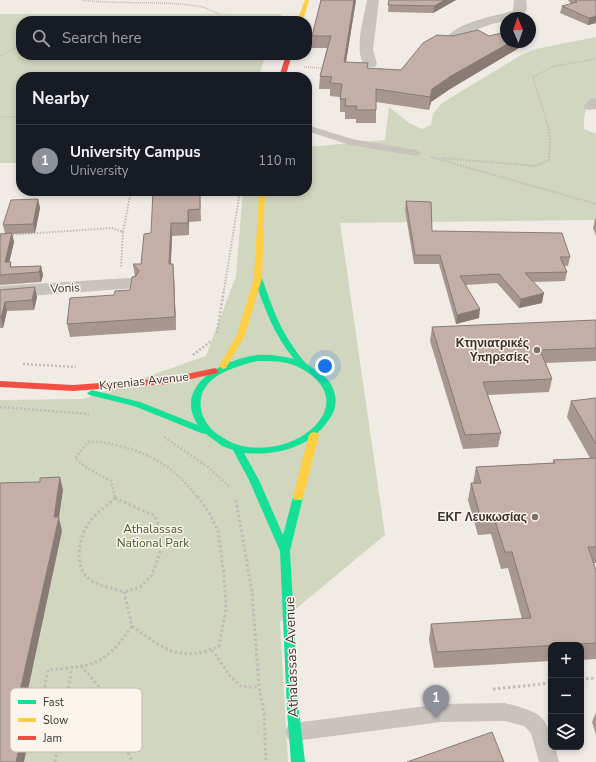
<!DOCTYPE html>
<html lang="en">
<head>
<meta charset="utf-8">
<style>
	body { margin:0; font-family:"Nunito Sans",sans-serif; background:#20242c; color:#f1f3f6 }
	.controls { position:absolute; right:12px; bottom:12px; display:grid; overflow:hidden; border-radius:8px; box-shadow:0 2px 6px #0003 }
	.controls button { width:36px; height:36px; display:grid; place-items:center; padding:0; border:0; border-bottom:1px solid #363941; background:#171b24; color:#f1f3f6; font:20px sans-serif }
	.compass { position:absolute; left:500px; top:12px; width:36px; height:36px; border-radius:50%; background:#171b24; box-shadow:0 2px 6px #0003; rotate:358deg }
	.you { position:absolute; left:325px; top:366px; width:14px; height:14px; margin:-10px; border:3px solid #fff; border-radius:50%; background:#1a73e8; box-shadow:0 0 0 6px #1a73e833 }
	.badge { display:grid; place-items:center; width:26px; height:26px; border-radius:50%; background:#8c9099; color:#fff; font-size:13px; font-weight:700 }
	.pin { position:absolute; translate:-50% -33px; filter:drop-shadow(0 1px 2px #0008) }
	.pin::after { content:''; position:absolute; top:21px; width:14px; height:12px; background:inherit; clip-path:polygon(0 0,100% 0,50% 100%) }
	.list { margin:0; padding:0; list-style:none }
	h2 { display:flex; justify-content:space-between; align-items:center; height:52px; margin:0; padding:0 16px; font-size:17px }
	h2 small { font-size:13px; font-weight:400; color:#9ea1a6 }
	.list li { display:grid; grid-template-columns:26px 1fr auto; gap:12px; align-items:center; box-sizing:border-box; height:72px; padding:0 16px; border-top:1px solid #363941 }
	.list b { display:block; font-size:15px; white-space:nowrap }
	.list p { margin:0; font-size:13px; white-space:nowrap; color:#9ea1a6 }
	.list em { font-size:13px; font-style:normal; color:#9ea1a6 }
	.icon { flex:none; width:22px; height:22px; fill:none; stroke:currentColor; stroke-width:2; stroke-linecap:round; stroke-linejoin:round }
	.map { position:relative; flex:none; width:596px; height:762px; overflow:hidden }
	.search { position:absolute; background:#171b24; box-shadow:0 2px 6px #0003; left:16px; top:16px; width:296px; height:44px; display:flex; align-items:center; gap:10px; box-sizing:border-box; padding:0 14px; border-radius:16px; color:#9ea1a6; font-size:15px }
	.panel { position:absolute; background:#171b24; box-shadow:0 2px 6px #0003; left:16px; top:72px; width:296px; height:124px; border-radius:16px }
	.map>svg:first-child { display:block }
	.green { fill:#d1d6bf }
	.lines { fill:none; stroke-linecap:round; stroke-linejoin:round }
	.path-far3 { stroke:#c2bbb6; stroke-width:1.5; stroke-dasharray:1 1; stroke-linecap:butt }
	.path-far2 { stroke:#c2bbb6; stroke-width:2; stroke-dasharray:1.5 1.5; stroke-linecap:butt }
	.path-far1 { stroke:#c2bbb6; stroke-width:2.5; stroke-dasharray:2 2; stroke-linecap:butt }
	.path { stroke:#c2bbb6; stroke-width:3; stroke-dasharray:2.5 2.5; stroke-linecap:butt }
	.lane { fill:#c9c3be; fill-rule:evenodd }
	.street { fill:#c9c3be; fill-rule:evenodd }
	.fast { fill:#16e098; fill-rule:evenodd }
	.slow { fill:#ffcf43; fill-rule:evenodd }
	.jam { fill:#f24e42; fill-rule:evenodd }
	.wall { fill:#a89690 }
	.shaded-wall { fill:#887a75 }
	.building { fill:#c3afa7; stroke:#887a75 }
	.poi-dot { fill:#7a716c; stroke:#fbf5ee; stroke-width:1.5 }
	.labels { text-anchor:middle; stroke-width:3; stroke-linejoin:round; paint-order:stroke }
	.street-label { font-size:12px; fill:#3b302b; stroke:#fbf5ee }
	.poi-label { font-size:12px; font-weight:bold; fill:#3b302b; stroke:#fbf5ee; text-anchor:end }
	.park-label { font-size:12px; fill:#4a5a2e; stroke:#fbf5ee }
	.near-street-label { font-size:14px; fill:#3b302b; stroke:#fbf5ee }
	.key { fill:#fbf5ee; stroke:#c1bab4; stroke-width:1 }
	.key-label { font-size:11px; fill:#3b302b }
</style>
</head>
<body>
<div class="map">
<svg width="596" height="762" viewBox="0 0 596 762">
	<rect width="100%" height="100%" fill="#f0ebe5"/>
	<path class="green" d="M0,14H282L279,21H21V55H265L259,77H21V163H0Z
		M596,37V98C584,105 584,117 584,129L596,134V220L340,223L385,535L280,622L288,762H0V400L83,399L206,356L236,276L243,191H307V147L385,140L389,107L409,123L422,129L431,125L433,114L442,103L521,55L536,49Z"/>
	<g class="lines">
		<path class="path-far3" d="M82,0C121,5 165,0 203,7C213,11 224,17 234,21
			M0,56L21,45
			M304,67L325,68
			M0,117H21
			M548,127L533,77L554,66L596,59"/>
		<path class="path-far2" d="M431,157L596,204
			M442,158L536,166L549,160L550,140L548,126
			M123,232L131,191
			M10,235L112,228L123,232L121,267
			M224,290L240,191"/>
		<path class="path-far1" d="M217,333L224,289
			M193,355L211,341
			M23,364L76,367
			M0,407L89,414
			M164,437L208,467L231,488
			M115,497L111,481L87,468L75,458L88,442C99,441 108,443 119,446C153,454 176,469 197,497"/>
		<path class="path" d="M115,496V498
			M115,498L155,516L161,532L160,552L152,575L140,587L124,592
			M115,498C107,506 94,514 88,524C78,539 74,567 89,579C97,586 114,588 124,592
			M236,500L252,592L259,687L264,713L266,762
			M124,592L132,626C162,648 181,664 219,646L226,610L224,575L218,530L208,511L197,496
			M212,650L230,676L242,687H259
			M81,666L98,685L109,702L117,727L132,762
			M581,679L596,678
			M493,689L551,683
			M25,695L43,694L48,670C95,665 103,667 132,626
			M55,762L72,667"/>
		<path class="lane" d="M307,125L352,139L416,150L421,153L416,156L350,145L307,131Z
			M505,703C533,711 551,713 551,747H555L559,762H539L531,733L524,726L505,721L441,722L295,741L288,739L285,732L288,725L295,723L441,704Z"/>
		<path class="street" d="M367,0H379L373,50L377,64L375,67H365C353,49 364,19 367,0Z
			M514,0H526L527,9L522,17L506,18V21C495,23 483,26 473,32C465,35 459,42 451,44L444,40C457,22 494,16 513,11Z
			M596,98V109L590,110L585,109L583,106L591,99Z
			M129,278L136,280L139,284L136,288L0,298V286Z"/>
		<path class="fast" d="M255,276H258L262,278C270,301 278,325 292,345C296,351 301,359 307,364C319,374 331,376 335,395C337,404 334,414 328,421C309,448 276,456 244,453L259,480L283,535L293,497L294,494H302L303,497L290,551L299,711L305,762H291L287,711L280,551L249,480L233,450L222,446L206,434L201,433L134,406L89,395L87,393L92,390L140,402L198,425C172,385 224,359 257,355C269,354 282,356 294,359C274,335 264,307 254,278ZM257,361C267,361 278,361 287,363C310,369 336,390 323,415C308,442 270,452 242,446C233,444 225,439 217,434C210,429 202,418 201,409C196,377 234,367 257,361Z"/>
		<path class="slow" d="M305,0H309L303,21H297Z
			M259,191H265L262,278L245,335L226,368L223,369L219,366L237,335L254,278Z
			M314,432L317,433L319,435L303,497L302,500H294L293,497L309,435L311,433Z"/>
		<path class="jam" d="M286,55H292L285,77H279Z
			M215,368L219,371L218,373L168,384L73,391L0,387V381L73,385L168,378Z"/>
	</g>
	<path class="wall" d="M321,0H356L346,62L368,68L401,70L452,36H489L506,42H529L450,89L431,102L429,110L376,102V123H356V119H345V112H340V97L330,96V89H319L320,76L327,48H312V36Z
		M389,0H456L433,13L388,12Z
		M568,0H596V23L588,25L560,13L562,6L571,4Z
		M200,191L201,221L189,222V235L172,236L171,264H173L174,277L176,330L70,337L67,324L114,295L130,290L135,277L133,264H141L151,233Z
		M38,199L40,208L35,233L12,234L14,242L9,262L12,267L41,266L43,275L41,282L0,285V234L5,233L3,225Z
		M406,201L432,231L570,257L568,266H565L567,272L565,281L533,282L542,303L519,308L497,283L466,285L479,318L456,324L439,264H414L405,210Z
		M595,219H596V236L593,228Z
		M0,290L37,297L34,310L7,311L3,328H0Z
		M596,320V361L546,363L552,379L549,392L488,395L501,433L498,447L463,449L430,341L432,327Z
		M596,398V563H593L596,570V659L581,660V645H551V661L434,668L429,640L431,624L522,619L508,568L501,569L491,534L478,535L468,500L471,483H473L476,467L553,463V460L590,458L567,417L571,401Z
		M596,712V735L592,722Z"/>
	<path class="shaded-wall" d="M354,0H356L344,74V62Z
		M445,0H456L433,13L434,6Z
		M596,16V23L588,25L589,18Z
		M511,42H529L450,89L431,102L429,110L430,97L432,89L451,76Z
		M38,199L40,208L35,233L33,224Z
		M188,210L189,222V235L188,223Z
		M171,223L172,236L170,277L169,264Z
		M12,233L14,242L7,272L5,262Z
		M173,264L174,277L176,330L175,317Z
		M41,266L43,275L41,282L39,272Z
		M35,287L37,297L34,310L32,300Z
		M544,293L542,303L519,308L521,299Z
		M5,302L7,311L3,328L1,318Z
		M480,309L479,318L456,324L457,315Z
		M60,477L63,490L59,518L62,531L23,713L18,700L54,517Z
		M30,700L34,713L24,762H16Z"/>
	<path class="building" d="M321,0H354L344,62L368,63L367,68L401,70L423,43L437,35L452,36L478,30L489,36L506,32V42H511L451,76L432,89L430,97L376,89V110H356L357,106H345L346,99H340L342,84L330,83L332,77L320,76L331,36H312Z
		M389,0H445L434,6L388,5Z
		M575,0H596V16L589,18L562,6L577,2Z
		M153,191H200V209L188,210V223H171L169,264H173L175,317L67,324L70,298L114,295L115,291L130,290L132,277L136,276L139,271L133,264H141L144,234L151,233Z
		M38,199L33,224L3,225L11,200Z
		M406,201L431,202L432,231L562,233L570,257H560L567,272L525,273L544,293L521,299L499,274L460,276L480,309L457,315L440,255H415Z
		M12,233L5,262H11L10,267L41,266L39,272L0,275V234Z
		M35,287L32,300L5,302L1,318H0V290Z
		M596,320V348L540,350L552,379L483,382L501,433L465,435L432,327Z
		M596,398V444L571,401Z
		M596,458V547H588L596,570V643L437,652L431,624L531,618L512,552H505L494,518L481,519L471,483H481L476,467L555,463L553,460Z
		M60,477L54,517H59L18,700H30L16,762H0V483L40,482V478Z
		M492,732L504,762H407Z"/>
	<g class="poi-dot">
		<circle cx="537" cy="350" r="4"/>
		<circle cx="535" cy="517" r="4"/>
	</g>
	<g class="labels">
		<g class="street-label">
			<text transform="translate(65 288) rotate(-3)" y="4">Vonis</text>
			<text transform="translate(144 381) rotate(-6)" y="4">Kyrenias Avenue</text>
		</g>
		<g class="poi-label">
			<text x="529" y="347">Κτηνιατρικές<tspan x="529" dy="14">Υπηρεσίες</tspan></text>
			<text x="527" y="521">ΕΚΓ Λευκωσίας</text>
		</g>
		<g class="park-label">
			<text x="153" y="533">Athalassas<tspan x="153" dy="14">National Park</tspan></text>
		</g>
		<g class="near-street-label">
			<text transform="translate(291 657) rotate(-92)" y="5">Athalassas Avenue</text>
		</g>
	</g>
	<rect x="10" y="688" width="132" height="64" rx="6" class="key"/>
	<rect x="18" y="700" width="18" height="4" fill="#16e098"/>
	<rect x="18" y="718" width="18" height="4" fill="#ffcf43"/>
	<rect x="18" y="736" width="18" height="4" fill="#f24e42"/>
	<g class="key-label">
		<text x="43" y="706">Fast</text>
		<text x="43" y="724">Slow</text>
		<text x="43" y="742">Jam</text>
	</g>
</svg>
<div class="controls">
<button>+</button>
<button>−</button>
<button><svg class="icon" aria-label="layers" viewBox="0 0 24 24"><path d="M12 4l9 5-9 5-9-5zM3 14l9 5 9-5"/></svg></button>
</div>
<svg class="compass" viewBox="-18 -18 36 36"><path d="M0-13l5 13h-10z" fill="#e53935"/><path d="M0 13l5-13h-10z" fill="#9ea1a6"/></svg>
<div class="you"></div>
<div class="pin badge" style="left:436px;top:718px">1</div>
<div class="search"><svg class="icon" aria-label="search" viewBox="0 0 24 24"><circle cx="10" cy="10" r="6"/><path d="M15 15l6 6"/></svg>Search here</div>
<section class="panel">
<h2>Nearby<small></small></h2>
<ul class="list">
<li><span class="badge">1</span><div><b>University Campus</b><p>University</p></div><em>110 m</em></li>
</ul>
</section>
</div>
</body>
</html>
